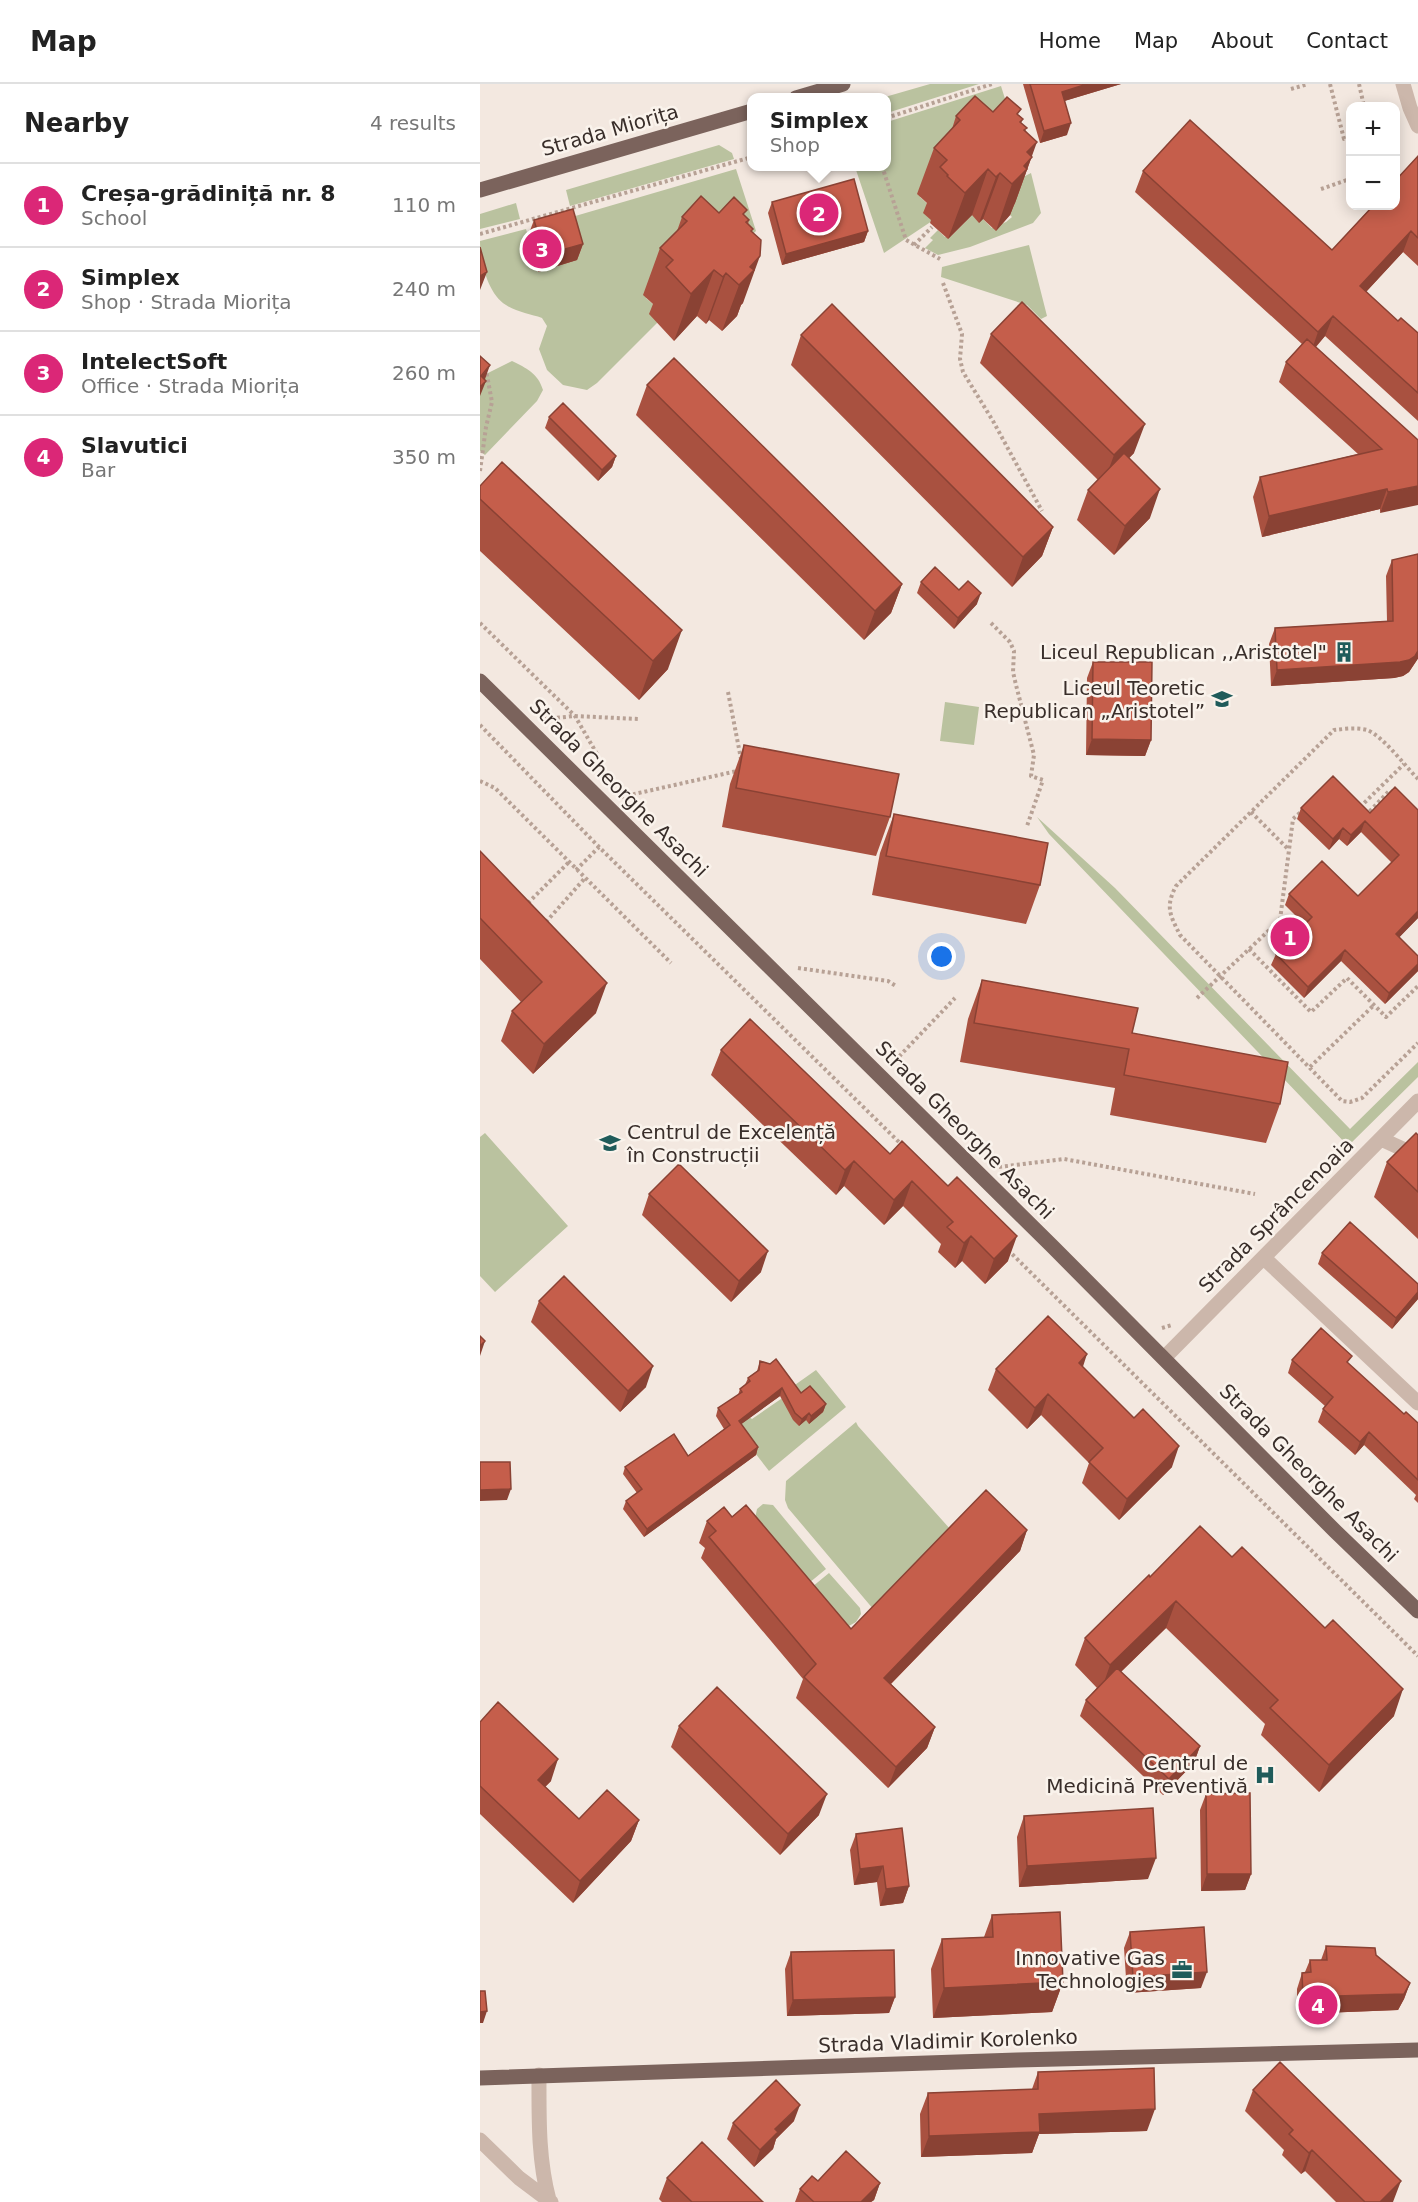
<!DOCTYPE html>
<html lang="en">
<head>
<meta charset="utf-8">
<style>
	body { margin:0; font-family:"DejaVu Sans",sans-serif; background:#f6f6f6; color:#222 }
	.controls { position:absolute; right:18px; top:18px; display:grid; overflow:hidden; border-radius:12px; box-shadow:0 3px 15px #0003 }
	.controls button { width:54px; height:54px; display:grid; place-items:center; padding:0; border:0; border-bottom:2px solid #e0e0e0; background:#fff; color:#222; font:30px sans-serif }
	.you { position:absolute; left:462px; top:873px; width:21px; height:21px; margin:-15px; border:4px solid #fff; border-radius:50%; background:#1a73e8; box-shadow:0 0 0 9px #1a73e833 }
	.badge { display:grid; place-items:center; width:39px; height:39px; border-radius:50%; background:#db2777; color:#fff; font-size:20px; font-weight:700 }
	.pin { position:absolute; translate:-50% -50%; border:3px solid #fff; box-shadow:0 2px 6px #0006 }
	.popup { position:absolute; left:267px; top:9px; width:144px; height:78px; box-sizing:border-box; display:grid; place-content:center; border-radius:12px; background:#fff; filter:drop-shadow(0 2px 4px #0005); font-size:20px; white-space:nowrap; color:#767676 }
	.popup b { font-size:22px; color:#222 }
	.popup::after { content:''; position:absolute; left:50%; top:100%; margin-left:-12px; border:12px solid transparent; border-top-color:#fff }
	.list { margin:0; padding:0; list-style:none }
	h2 { display:flex; justify-content:space-between; align-items:center; height:78px; margin:0; padding:0 24px; font-size:26px }
	h2 small { font-size:20px; font-weight:400; color:#767676 }
	.list li { display:grid; grid-template-columns:39px 1fr auto; gap:18px; align-items:center; box-sizing:border-box; height:84px; padding:0 24px; border-top:2px solid #e0e0e0 }
	.list b { display:block; font-size:22px; white-space:nowrap }
	.list p { margin:0; font-size:20px; white-space:nowrap; color:#767676 }
	.list em { font-size:20px; font-style:normal; color:#767676 }
	.map { position:relative; flex:none; width:938px; height:2118px; overflow:hidden }
	header { display:flex; align-items:center; gap:36px; box-sizing:border-box; height:84px; padding:0 30px; background:#fff; border-bottom:2px solid #e0e0e0 }
	header strong { font-size:28px }
	nav { display:flex; gap:33px; margin-inline-start:auto; font-size:21px }
	main { display:flex }
	aside { flex:1; background:#fff }
	.map>svg:first-child { display:block }
	.green { fill:#bac29f }
	.lines { fill:none; stroke-linecap:round; stroke-linejoin:round }
	.path { stroke:#b7a195; stroke-width:4; stroke-dasharray:3 3; stroke-linecap:butt }
	.minor { stroke:#ccb7ab; stroke-width:15 }
	.major { stroke:#7b635c; stroke-width:15 }
	.wall { fill:#a95140 }
	.shaded-wall { fill:#8a4234 }
	.building { fill:#c55e4b; stroke:#8a4234; stroke-width:1.5 }
	.labels { text-anchor:middle; stroke-width:5; stroke-linejoin:round; paint-order:stroke }
	.street-label { font-size:20px; fill:#392e2a; stroke:#faf3ec }
	.poi-label { font-size:20px; fill:#392e2a; stroke:#faf3ec; text-anchor:end }
</style>
</head>
<body>
<header>
<strong>Map</strong>
<nav><a>Home</a><a>Map</a><a>About</a><a>Contact</a></nav>
</header>
<main>
<aside>
<h2>Nearby<small>4 results</small></h2>
<ul class="list">
<li><span class="badge">1</span><div><b>Creșa-grădiniță nr. 8</b><p>School</p></div><em>110 m</em></li>
<li><span class="badge">2</span><div><b>Simplex</b><p>Shop · Strada Miorița</p></div><em>240 m</em></li>
<li><span class="badge">3</span><div><b>IntelectSoft</b><p>Office · Strada Miorița</p></div><em>260 m</em></li>
<li><span class="badge">4</span><div><b>Slavutici</b><p>Bar</p></div><em>350 m</em></li>
</ul>
</aside>
<div class="map">
<svg width="938" height="2118" viewBox="0 0 938 2118">
	<rect width="100%" height="100%" fill="#f3e8e0"/>
	<path class="green" d="M450,0H499L407,29L406,14L405,13Z
		M521,2L536,50L440,113L450,122L452,137L404,169L375,83L406,82L407,38Z
		M239,61L252,69L254,75L90,122L86,106Z
		M256,85L276,147L250,172L166,214L176,223L178,238L117,299L107,306L83,301L67,286L59,265L67,242L62,234C51,230 36,228 26,221C8,210 0,178 0,157L46,145L59,188L85,135Z
		M551,89L561,129L553,139L490,163L458,171L445,164L453,156L450,154L458,146L465,153L471,152L485,138L489,129L503,135L512,144L526,138L532,133L527,128L533,98Z
		M36,119L40,135L0,145V130Z
		M549,161L567,232L561,235L547,221L461,193L462,183Z
		M32,277C46,284 58,289 63,306L57,317L5,371L0,367V293Z
		M465,618L499,623L494,661L460,657Z
		M557,733L635,804L870,1045L938,978V993L868,1062L569,750Z
		M5,1049L88,1142L15,1208L0,1192V1053Z
		M336,1286L366,1323L289,1387L255,1343L268,1332L272,1335L314,1306L312,1303Z
		M376,1338L378,1342L471,1446L394,1526L308,1424L305,1416L306,1397Z
		M283,1420L293,1421L346,1485L329,1499L275,1435L277,1425Z
		M349,1489L380,1524L381,1530L376,1538L367,1543L332,1503Z"/>
	<g class="lines">
		<path class="path" d="M850,0L864,55L870,54
			M879,0L884,22
			M811,5L828,0
			M406,34L512,0
			M402,82L426,156L460,175
			M841,105L870,95
			M0,150L272,73
			M434,161L452,143
			M463,199L482,250L480,275L483,288L513,337L562,427
			M0,387L6,343L12,318L6,286
			M0,539L95,632L117,670
			M511,539L530,558L534,567L533,588L536,601L554,671L551,692L563,696L547,742
			M248,608L261,675
			M65,635L95,632L158,635
			M0,641L119,763L423,1062
			M938,695C925,682 903,652 887,646C876,643 864,645 854,646L696,802C685,823 690,831 700,851L862,1017L870,1018L882,1014L938,959
			M0,697L15,704L191,879
			M141,713L257,687
			M880,723L924,680
			M771,728L809,766
			M885,729L887,730L910,706L914,710
			M96,786L119,763
			M48,819L89,778
			M66,838L105,794
			M769,865L831,928L867,894L906,933L938,902
			M318,884L408,897L416,902
			M717,914L800,836L813,735L822,727
			M411,981L475,914
			M830,983L894,921
			M519,1083L584,1075L775,1110
			M528,1166L938,1572
			M682,1244L692,1241"/>
		<path class="minor" d="M923,0L930,24L938,42
			M901,1055L938,1072
			M784,1174L938,1319
			M684,1274L938,1017
			M59,1991C59,2033 58,2075 69,2116
			M0,2056L39,2094L71,2118"/>
		<path class="major" d="M316,14L363,0
			M0,106L272,27
			M0,597L572,1162L855,1447L938,1527
			M0,1994L537,1976L938,1966"/>
	</g>
	<path class="wall" d="M543,0H641L584,17L587,51L560,59Z
		M513,28L539,31L543,35L541,39L546,47L552,72L535,119L534,121L530,131L516,147L503,135L499,139L492,131L468,155L450,139L451,136L443,129L447,119L437,110L454,64L472,45L476,32Z
		M938,72V182L923,168L886,208L918,237L938,249V337L845,252L836,263L938,356L900,429V425L782,453L773,413L780,393L878,370L799,298L806,278L822,260L655,108L663,87L852,166Z
		M292,118L388,147L384,158L302,181L288,129Z
		M239,129L265,132L269,136L268,140L272,148L263,219L261,221L257,232L242,247L229,236L226,240L217,232L194,257L169,230L173,220L163,211L180,164L197,147L202,133Z
		M54,136L103,160L97,176L58,188L48,152Z
		M511,250L654,369L649,374L670,434L634,471L597,436L608,406L618,396L500,279Z
		M321,251L573,443L562,472L532,503L311,281Z
		M167,301L422,500L411,529L384,556L156,331Z
		M69,333L136,372L132,383L118,397L65,344Z
		M0,402L188,585L159,616L0,467Z
		M912,476L937,576L929,588L923,592L914,594L791,602L789,560L795,544L907,537L906,492Z
		M441,498L479,506L497,520L474,545L437,509Z
		M613,578L671,656L665,672L606,671L607,594Z
		M264,661L410,733L396,772L242,743L250,700Z
		M915,703L938,834L919,853L938,887L905,920L861,877L824,914L791,881L796,870L825,841L805,821L809,810L878,812L912,779L881,748L867,762L859,755L849,766L817,735L821,724L890,729Z
		M414,730L560,801L546,840L392,811L400,769Z
		M0,767L116,929L53,990L21,957L32,927L41,918L0,875Z
		M502,896L652,949L800,1020L786,1059L630,1031L635,1004L480,978L488,935Z
		M241,966L410,1070L528,1177L505,1200L482,1177L475,1184L458,1168L461,1160L423,1122L404,1141L364,1102L356,1111L231,991Z
		M938,1051V1155L894,1113L907,1078Z
		M169,1110L281,1188L251,1218L162,1131Z
		M842,1169L938,1215L912,1245L838,1180Z
		M59,1217L166,1303L140,1328L51,1238Z
		M812,1276L869,1281L924,1330L938,1339V1419L934,1415L936,1411L884,1361L875,1371L838,1338L843,1325L845,1322L808,1289Z
		M280,1277L321,1309L346,1320L343,1328L329,1340L326,1336L319,1342L313,1336L300,1312L261,1340L278,1363L276,1371L164,1453L143,1425L146,1417L157,1409L143,1390L145,1383L208,1372L244,1345L236,1332L238,1324L258,1311L260,1305L265,1301L268,1294L277,1287Z
		M603,1283L692,1383L639,1436L602,1399L609,1379L561,1331L547,1345L508,1306L516,1285Z
		M252,1433L371,1545L547,1446L540,1467L411,1600L455,1643L447,1664L408,1704L316,1614L323,1595L221,1474L225,1464L219,1459L227,1437Z
		M670,1493L914,1632L839,1708L781,1651L785,1640L686,1544L641,1588L720,1662L714,1679L683,1711L600,1632L606,1616L617,1604L595,1581L605,1554Z
		M0,1638L71,1697L65,1703L99,1735L159,1736L151,1757L93,1819L0,1730Z
		M199,1642L339,1731L300,1771L191,1663Z
		M726,1710L771,1790L765,1806L721,1807L720,1726Z
		M544,1732L668,1795L539,1803L537,1753Z
		M376,1750L429,1802L423,1819L400,1822L397,1798L374,1801L370,1766Z
		M512,1831L583,1898L572,1928L453,1934L451,1885L462,1855L504,1853Z
		M650,1848L721,1904L647,1909L644,1864Z
		M846,1862L896,1871L930,1899L924,1915L918,1926L817,1930V1905L822,1889L825,1888L830,1876H841Z
		M311,1868L415,1913L409,1929L307,1932L305,1885Z
		M558,1988L667,2047L559,2050L552,2069L441,2073L440,2030L448,2009L552,2005Z
		M773,2006L913,2118H856L825,2087L821,2090L802,2071L804,2066L765,2027Z
		M314,2037L296,2055L293,2065L274,2083L247,2055L253,2039Z
		M187,2094L283,2118H182L179,2115Z
		M338,2097L400,2099L394,2116L391,2118H315L320,2105Z"/>
	<path class="shaded-wall" d="M607,0H641L578,19L582,8Z
		M591,39L587,51L560,59L564,47Z
		M557,58L535,119L534,121L530,131L516,147L532,100L547,68Z
		M508,85L492,131L468,155L485,109Z
		M520,89L503,135L499,139L516,93Z
		M388,147L384,158L302,181L306,170Z
		M931,147L923,168L872,223L880,202Z
		M103,160L97,176L58,188L64,171Z
		M280,172L263,219L261,221L257,232L242,247L259,201L270,183Z
		M234,186L217,232L194,257L211,210Z
		M7,188L0,206V192Z
		M246,189L229,236L226,240L243,193Z
		M853,232L845,252L831,268L838,248Z
		M10,281L4,298L6,297L0,312V294Z
		M665,340L654,369L623,401L634,371Z
		M136,372L132,383L118,397L122,386Z
		M938,402V421L900,429L908,408Z
		M680,405L670,434L634,471L645,442Z
		M907,405L900,425L782,453L789,432Z
		M573,443L562,472L532,503L543,473Z
		M422,500L411,529L384,556L395,527Z
		M501,509L497,520L474,545L478,534Z
		M202,546L188,585L159,616L173,577Z
		M938,567V575L937,576L929,588L923,592L914,594L791,602L797,586Z
		M612,655L671,656L665,672L606,671Z
		M885,737L881,748L867,762L871,751Z
		M863,744L859,755L849,766L853,755Z
		M938,827V834L912,861L916,850Z
		M865,866L861,877L824,914L828,903Z
		M938,880V887L905,920L909,909Z
		M127,899L116,929L53,990L64,960Z
		M374,1077L364,1102L356,1111L365,1086Z
		M432,1097L423,1122L404,1141L414,1116Z
		M491,1152L482,1177L475,1184L484,1159Z
		M537,1152L528,1177L505,1200L514,1175Z
		M288,1167L281,1188L251,1218L259,1197Z
		M938,1208V1215L912,1245L916,1234Z
		M5,1257L0,1272V1262Z
		M607,1270L600,1292L599,1279Z
		M173,1282L166,1303L140,1328L148,1307Z
		M302,1304L300,1312L256,1344L259,1337Z
		M568,1310L561,1331L547,1345L555,1324Z
		M346,1320L343,1328L329,1340L331,1332Z
		M329,1329L326,1336L319,1342L322,1335Z
		M889,1348L884,1361L875,1371L880,1358Z
		M699,1362L692,1383L639,1436L647,1415Z
		M278,1363L276,1371L164,1453L167,1445Z
		M31,1405L27,1416L0,1417V1406Z
		M547,1446L540,1467L396,1615L404,1594Z
		M696,1517L686,1544L621,1607L630,1581Z
		M923,1605L914,1632L839,1708L849,1681Z
		M455,1643L447,1664L408,1704L416,1683Z
		M720,1662L714,1679L683,1711L689,1695Z
		M78,1675L71,1697L51,1717L58,1696Z
		M347,1710L339,1731L300,1771L308,1750Z
		M159,1736L151,1757L93,1819L100,1797Z
		M676,1774L668,1795L539,1803L547,1782Z
		M403,1782L397,1798L374,1801L380,1785Z
		M727,1790H771L765,1806L721,1807Z
		M429,1802L423,1819L400,1822L406,1805Z
		M727,1888L721,1904L647,1909L653,1893Z
		M583,1898L572,1928L453,1934L464,1904Z
		M930,1899L924,1915L918,1926L817,1930L823,1913Z
		M415,1913L409,1929L307,1932L313,1916Z
		M7,1927L3,1939H0V1928Z
		M320,2021L314,2037L296,2055L293,2065L274,2083L280,2066L295,2045Z
		M675,2025L667,2047L559,2050L552,2069L441,2073L449,2052L559,2030Z
		M832,2066L825,2087L821,2090L829,2069Z
		M921,2097L913,2118H900Z
		M400,2099L394,2116L391,2118H381Z"/>
	<path class="building" d="M550,0H607L582,8L591,39L564,47Z
		M495,12L513,28L527,13L541,25L537,30L543,35L540,38L547,44L544,46L557,58L547,68L552,73L544,82L547,85L532,100L520,89L516,93L508,85L485,109L467,92L468,91L460,83L467,76L454,64L480,36L476,32Z
		M710,36L852,166L893,122H915V97L938,72V154L931,147L880,202L918,237L921,234L938,249V309L853,232L838,248L663,87Z
		M374,95L388,147L306,170L292,118Z
		M221,112L239,129L254,113L267,126L263,130L269,136L266,138L273,145L271,147L281,156L280,172L270,183L274,186L259,201L246,189L243,193L234,186L211,210L186,183L193,176L180,164L207,137L202,133Z
		M93,125L103,160L64,171L54,136Z
		M0,163L7,188L0,192Z
		M542,218L665,340L634,371L511,250Z
		M352,220L573,443L543,473L321,251Z
		M827,255L938,356V402L908,408L907,405L789,432L780,393L902,365L806,278Z
		M0,272L10,281L1,292L6,297L0,303Z
		M194,274L422,500L395,527L167,301Z
		M83,319L136,372L122,386L69,333Z
		M644,369L680,405L645,442L608,406Z
		M22,378L202,546L173,577L0,415V402Z
		M938,470V567L935,572L929,576L920,578L797,586L795,544L913,537L912,476Z
		M455,483L479,506L488,497L501,509L478,534L441,498Z
		M613,578H672L671,656L612,655Z
		M264,661L419,690L410,733L256,704Z
		M853,692L890,729L915,703L938,726V827L916,850L938,872V880L909,909L865,866L828,903L796,870L832,833L809,810L842,777L878,812L919,771L885,737L871,751L863,744L853,755L821,724Z
		M414,730L568,759L560,801L406,772Z
		M0,767L127,899L64,960L32,927L62,898L0,834Z
		M502,896L658,924L652,949L808,978L800,1020L644,991L649,965L494,939Z
		M270,935L410,1070L422,1057L468,1102L477,1093L537,1152L514,1175L491,1152L484,1159L467,1143L473,1138L432,1097L414,1116L374,1077L365,1086L241,966Z
		M936,1049L938,1051V1108L907,1078Z
		M199,1080L288,1167L259,1197L169,1110Z
		M870,1138L938,1200V1208L916,1234L842,1169Z
		M84,1192L173,1282L148,1307L59,1217Z
		M568,1232L607,1270L599,1279L654,1334L663,1325L699,1362L647,1415L609,1378L623,1364L568,1310L555,1324L516,1285Z
		M841,1244L872,1272L867,1278L924,1330L926,1328L938,1339V1396L889,1348L880,1358L843,1325L853,1313L812,1276Z
		M0,1252L5,1257L0,1262Z
		M296,1275L321,1309L330,1302L346,1320L331,1332L329,1329L322,1335L315,1329L302,1304L259,1337L278,1363L167,1445L146,1417L162,1405L145,1383L194,1350L208,1372L250,1341L238,1324L262,1308L260,1305L270,1297L268,1294L279,1286L280,1277L290,1280Z
		M0,1378H30L31,1405L0,1406Z
		M506,1406L547,1446L404,1594L455,1643L416,1683L324,1593L336,1580L229,1453L236,1447L227,1437L244,1423L252,1433L266,1421L371,1545Z
		M720,1442L752,1473L762,1463L845,1544L853,1536L923,1605L849,1681L790,1624L798,1616L696,1517L630,1581L605,1554L669,1491L670,1493Z
		M637,1584L720,1662L689,1695L606,1616Z
		M237,1603L347,1710L308,1750L199,1642Z
		M18,1618L78,1675L58,1696L99,1735L127,1706L159,1736L100,1797L0,1702V1638Z
		M770,1709L771,1790H727L726,1710Z
		M673,1724L676,1774L547,1782L544,1732Z
		M422,1744L429,1802L406,1805L403,1782L380,1785L376,1750Z
		M580,1828L583,1898L464,1904L462,1855L513,1853L512,1831Z
		M724,1843L727,1888L653,1893L650,1848Z
		M846,1862L895,1864L896,1871L930,1899L924,1910L823,1913L822,1889L831,1888L830,1876H847Z
		M414,1866L415,1913L313,1916L311,1868Z
		M0,1907H5L7,1927L0,1928Z
		M800,1978L921,2097L900,2118H885L832,2066L829,2069L809,2050L813,2046L773,2006Z
		M674,1984L675,2025L559,2030L560,2048L449,2052L448,2009L558,2005V1988Z
		M296,1996L320,2021L295,2045L298,2048L280,2066L253,2039Z
		M222,2058L283,2118H212L187,2094Z
		M366,2067L400,2099L381,2118H334L320,2105L332,2092L338,2097Z"/>
	<defs>
		<g id="building-bare" transform="scale(1.62)"><path d="M-4-6H4V6H1V3H-1V6H-4ZM-2.5-4.3h1.7v1.8h-1.7ZM.8-4.3h1.7v1.8H.8ZM-2.5-1h1.7V.8h-1.7ZM.8-1h1.7V.8H.8Z" fill="#1f5b5a" stroke="#faf3ec" stroke-width="2.5" paint-order="stroke"/></g>
		<g id="school-bare" transform="scale(1.62)"><path d="M0-5L7-2L0 1L-7-2ZM-4 1L0 2.5L4 1V4Q0 6-4 4Z" fill="#1f5b5a" stroke="#faf3ec" stroke-width="2.5" paint-order="stroke"/></g>
		<g id="university-bare" transform="scale(1.62)"><path d="M0-5L7-2L0 1L-7-2ZM-4 1L0 2.5L4 1V4Q0 6-4 4Z" fill="#1f5b5a" stroke="#faf3ec" stroke-width="2.5" paint-order="stroke"/></g>
		<g id="hospital-bare" transform="scale(1.62)"><path d="M-5-5h3v3.5h4V-5h3V5h-3V1.5h-4V5h-3Z" fill="#1f5b5a" stroke="#faf3ec" stroke-width="2.5" paint-order="stroke"/></g>
		<g id="office-bare" transform="scale(1.62)"><path d="M-6-3h4V-5.5h4V-3h4V5H-6ZM-1-4.5V-3h2v-1.5ZM-6 0V1H6V0Z" fill="#1f5b5a" stroke="#faf3ec" stroke-width="2.5" paint-order="stroke"/></g>
	</defs>
	<g fill-rule="evenodd">
		<use href="#building-bare" x="864" y="568"/>
		<use href="#school-bare" x="742" y="615"/>
		<use href="#university-bare" x="130" y="1059"/>
		<use href="#hospital-bare" x="785" y="1691"/>
		<use href="#office-bare" x="702" y="1886"/>
	</g>
	<g class="labels">
		<g class="street-label">
			<text transform="translate(130 46) rotate(-16)" y="7">Strada Miorița</text>
			<text transform="translate(139 704) rotate(45)" y="7">Strada Gheorghe Asachi</text>
			<text transform="translate(485 1046) rotate(45)" y="7">Strada Gheorghe Asachi</text>
			<text transform="translate(796 1131) rotate(-45)" y="7">Strada Sprâncenoaia</text>
			<text transform="translate(829 1389) rotate(45)" y="7">Strada Gheorghe Asachi</text>
			<text transform="translate(468 1957) rotate(-2)" y="7">Strada Vladimir Korolenko</text>
		</g>
		<g class="poi-label">
			<text x="847" y="575">Liceul Republican ,,Aristotel"</text>
			<text x="725" y="611">Liceul Teoretic<tspan x="725" dy="23">Republican „Aristotel”</tspan></text>
			<text x="147" y="1055" text-anchor="start">Centrul de Excelență<tspan x="147" dy="23">în Construcții</tspan></text>
			<text x="768" y="1686">Centrul de<tspan x="768" dy="23">Medicină Preventivă</tspan></text>
			<text x="685" y="1881">Innovative Gas<tspan x="685" dy="23">Technologies</tspan></text>
		</g>
	</g>
</svg>
<div class="controls">
<button>+</button>
<button>−</button>
</div>
<div class="you"></div>
<div class="pin badge" style="left:810px;top:853px">1</div>
<div class="pin badge" style="left:339px;top:129px">2</div>
<div class="popup"><b>Simplex</b>Shop</div>
<div class="pin badge" style="left:62px;top:165px">3</div>
<div class="pin badge" style="left:838px;top:1921px">4</div>
</div>
</main>
</body>
</html>
